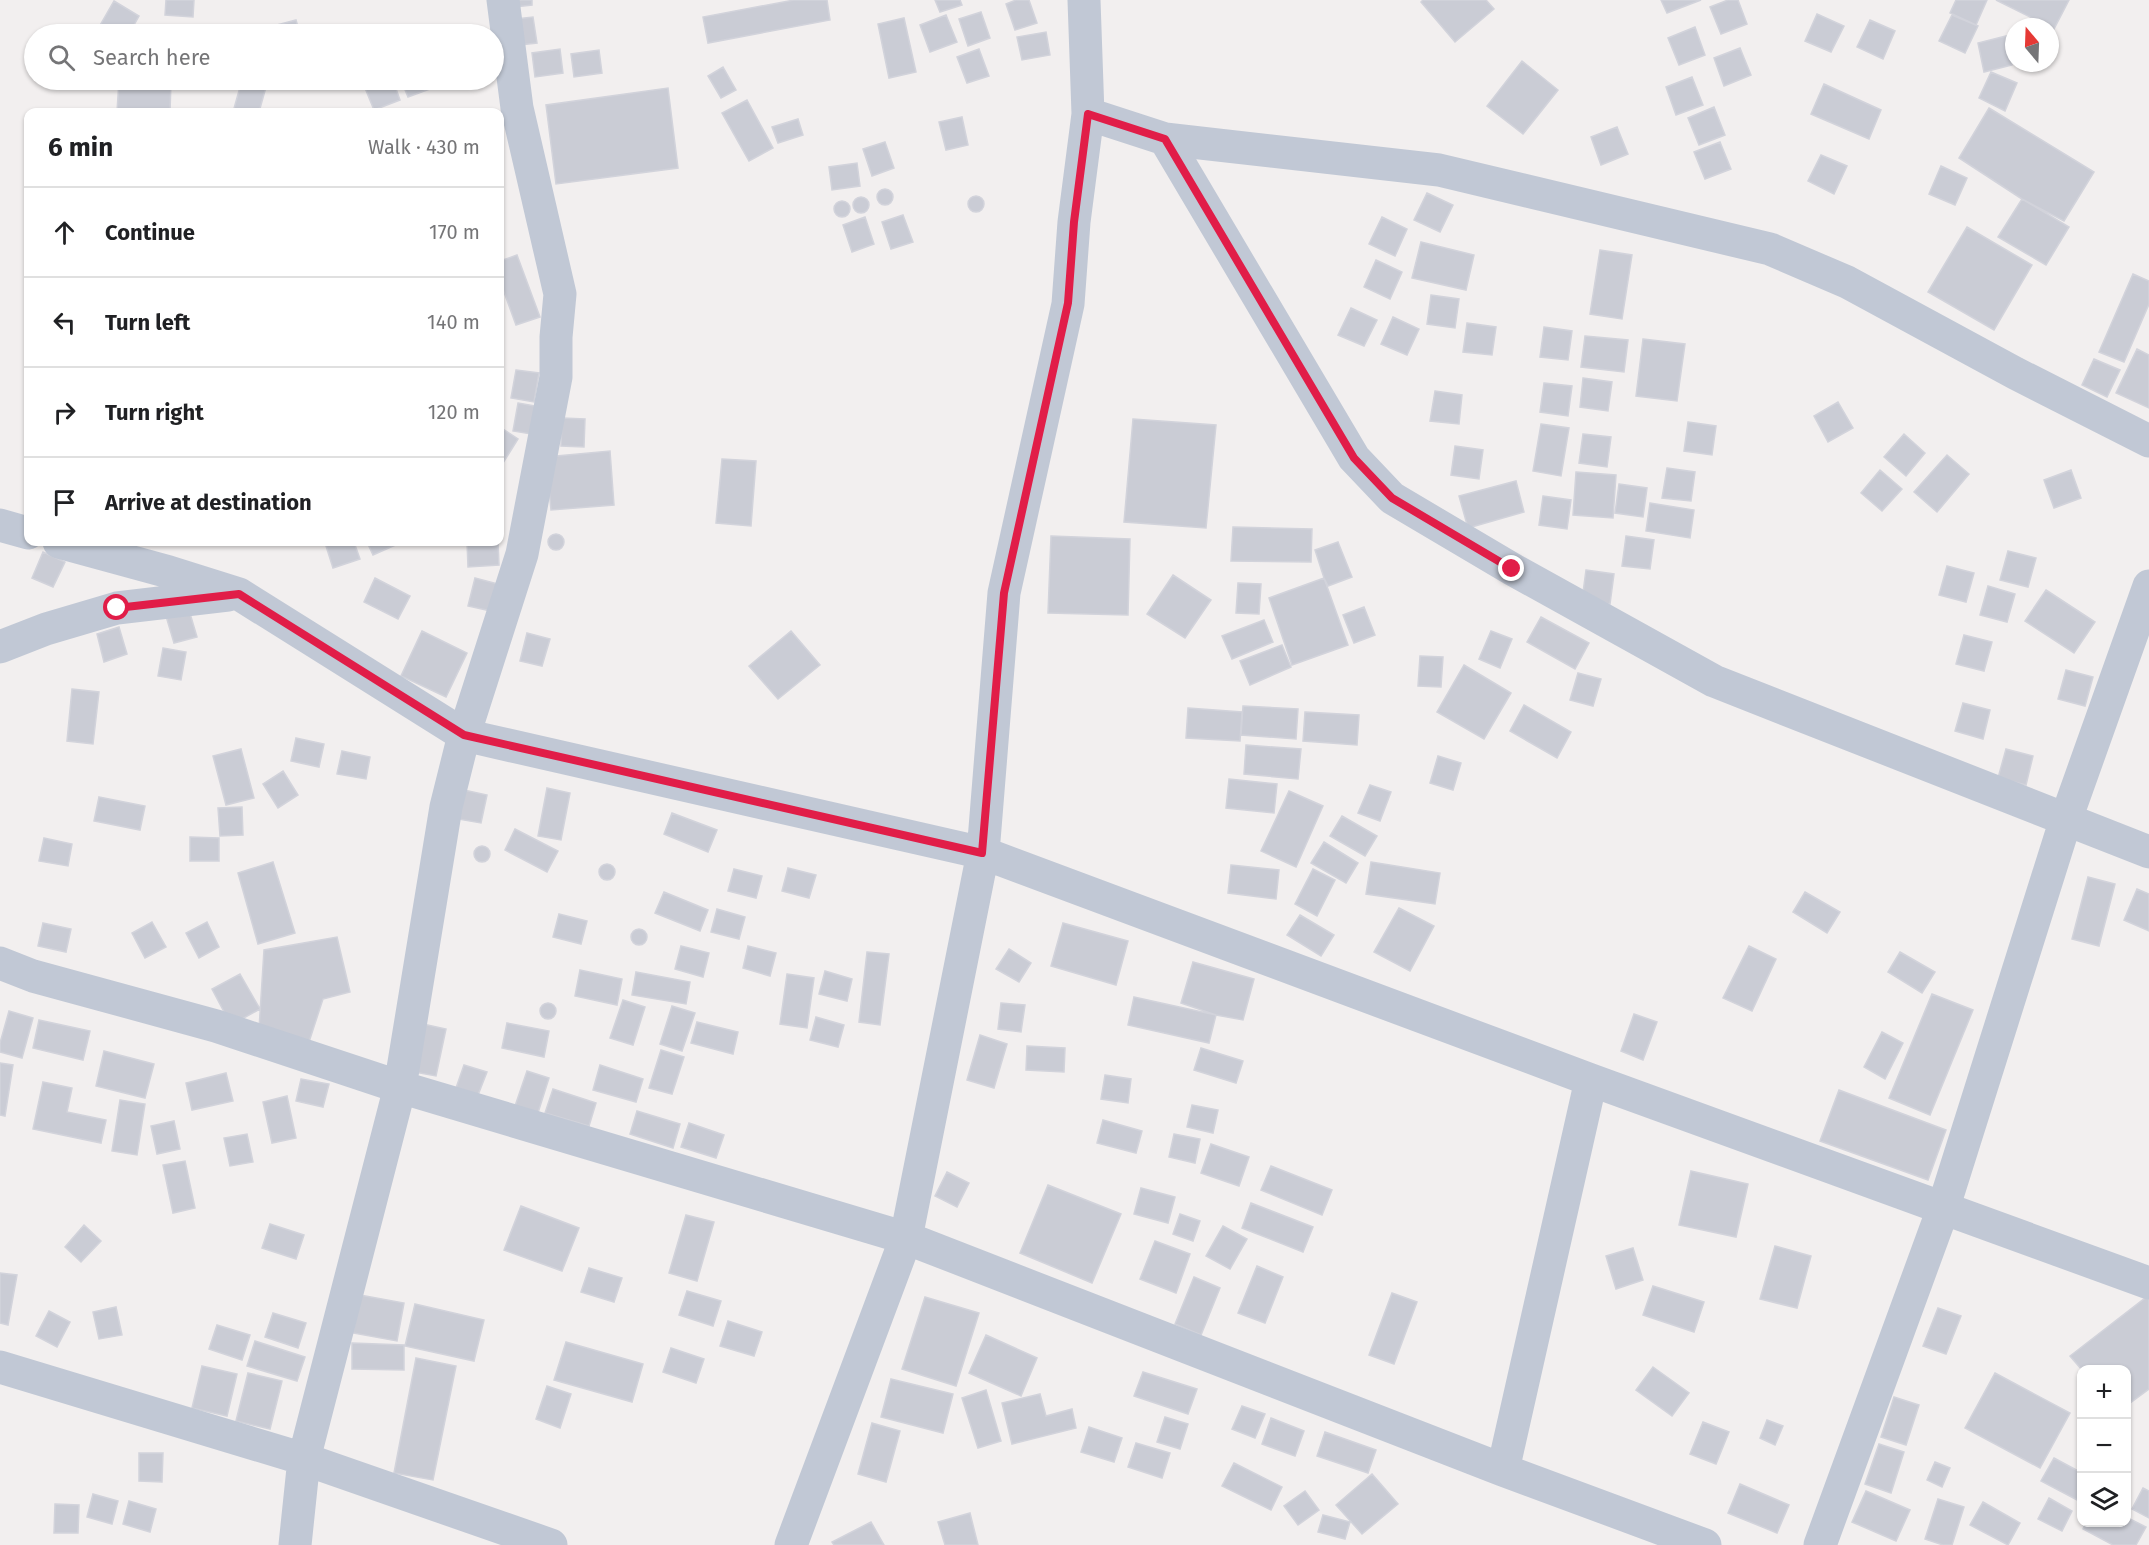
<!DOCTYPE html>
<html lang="en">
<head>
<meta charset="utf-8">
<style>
	body { margin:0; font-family:"Fira Sans",sans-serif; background:#f2f2f2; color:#202124 }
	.controls { position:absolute; right:18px; bottom:18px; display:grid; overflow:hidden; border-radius:12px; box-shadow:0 2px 4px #0004 }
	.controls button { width:54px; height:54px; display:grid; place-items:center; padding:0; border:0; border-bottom:2px solid #e0e0e0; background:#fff; color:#202124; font:30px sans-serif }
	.compass { position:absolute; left:2005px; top:18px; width:54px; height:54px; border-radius:50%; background:#fff; box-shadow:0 2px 4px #0004; rotate:341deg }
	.stop { position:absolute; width:18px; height:18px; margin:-14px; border:4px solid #e11d48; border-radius:50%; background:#fff }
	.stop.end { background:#e11d48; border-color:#fff; box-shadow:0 2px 6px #0008 }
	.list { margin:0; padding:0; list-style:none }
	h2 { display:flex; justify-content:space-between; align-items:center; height:78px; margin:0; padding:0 24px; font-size:26px }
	h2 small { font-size:20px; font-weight:400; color:#757577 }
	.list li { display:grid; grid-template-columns:39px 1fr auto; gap:18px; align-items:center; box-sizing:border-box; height:90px; padding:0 24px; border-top:2px solid #e0e0e0 }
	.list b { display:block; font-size:22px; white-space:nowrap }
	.list em { font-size:20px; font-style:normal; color:#757577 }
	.icon { flex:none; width:33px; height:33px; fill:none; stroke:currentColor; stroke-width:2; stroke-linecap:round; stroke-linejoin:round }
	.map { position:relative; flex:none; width:2149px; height:1545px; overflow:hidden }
	.search { position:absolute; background:#fff; box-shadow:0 2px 4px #0004; left:24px; top:24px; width:480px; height:66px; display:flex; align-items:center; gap:15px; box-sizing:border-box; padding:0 21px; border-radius:33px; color:#757577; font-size:22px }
	.panel { position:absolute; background:#fff; box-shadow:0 2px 4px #0004; left:24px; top:108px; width:480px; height:438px; border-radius:12px }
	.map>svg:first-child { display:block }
	.building { fill:#caccd5; stroke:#d2d3db; stroke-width:1.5 }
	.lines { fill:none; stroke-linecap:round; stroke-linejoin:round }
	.minor { stroke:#c1c8d5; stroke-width:33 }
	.route { stroke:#e11d48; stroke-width:8 }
</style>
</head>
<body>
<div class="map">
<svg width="2149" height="1545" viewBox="0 0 2149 1545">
	<rect width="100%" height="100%" fill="#f2efef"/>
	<path class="building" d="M166,0H194L193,17L165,15Z
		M515,0H532V5L515,7Z
		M794,0H827L830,20L708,43L703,17Z
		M935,0H960L962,5L940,12Z
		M1016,0H1029L1037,23L1015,30L1006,4Z
		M1423,0H1486L1494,9L1455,42L1421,2Z
		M1661,0H1701L1667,13Z
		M1728,0H1738L1747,24L1721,34L1710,7Z
		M1956,0H1987L1976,25L1950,13Z
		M1996,0H2069L2054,29Z
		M114,1L139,16L129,34H95Z
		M981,12L990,38L968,46L959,19Z
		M1817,14L1844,26L1831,52L1805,41Z
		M946,15L957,42L930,52L920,25Z
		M1952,15L1978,26L1965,53L1939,41Z
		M533,17L537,43L520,45L516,19Z
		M904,18L916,72L889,78L878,24Z
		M296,20L300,34H276L273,26Z
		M1870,20L1895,31L1883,59L1857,47Z
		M1695,27L1705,55L1679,65L1668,38Z
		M1046,32L1050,55L1022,60L1017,37Z
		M2006,36L2012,65L1984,72L1978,43Z
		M1740,48L1751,75L1724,86L1714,58Z
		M560,49L563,73L535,77L532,53Z
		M979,49L989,76L967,83L957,57Z
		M599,50L602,73L574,77L571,54Z
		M1522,61L1558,90L1523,134L1487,106Z
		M723,67L736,90L721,98L708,76Z
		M1991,72L2017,83L2005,111L1979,98Z
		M1692,77L1703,105L1676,115L1666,87Z
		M119,80L171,81L170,112H117Z
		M242,80H268L259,112H233Z
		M389,80H393L400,100L374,110L365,88Z
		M401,80H431L435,87L408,97Z
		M1824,84L1881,110L1869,139L1811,114Z
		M668,88L678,168L556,184L546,105Z
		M747,100L773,148L749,161L722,113Z
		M1714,107L1725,135L1699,145L1688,118Z
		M1989,108L2094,172L2064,221L2022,199L1959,158Z
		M962,117L968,145L946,150L939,122Z
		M798,119L803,135L778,143L772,127Z
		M1617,127L1628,154L1601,165L1591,137Z
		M885,142L894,168L872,176L863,149Z
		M1720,142L1731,169L1705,179L1694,152Z
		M1821,155L1847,166L1834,194L1808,181Z
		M857,163L860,186L832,190L829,167Z
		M1941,166L1967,178L1955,205L1929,194Z
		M877 197a8 8 0 1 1 16 0a8 8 0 1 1-16 0Z
		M1427,193L1453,205L1440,232L1414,220Z
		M968 204a8 8 0 1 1 16 0a8 8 0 1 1-16 0Z
		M853 205a8 8 0 1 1 16 0a8 8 0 1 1-16 0Z
		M2022,199L2069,227L2046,265L1998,237Z
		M834 209a8 8 0 1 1 16 0a8 8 0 1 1-16 0Z
		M903,215L913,242L891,249L882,222Z
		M865,217L874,244L852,252L843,225Z
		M1382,217L1407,229L1395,256L1369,244Z
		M1967,227L2032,265L1994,330L1928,292Z
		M1421,242L1474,255L1466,290L1412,278Z
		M1600,250L1632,255L1622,319L1590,314Z
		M517,255L540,317L516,325L500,281V261Z
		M1376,260L1402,272L1390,299L1364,287Z
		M2133,274L2149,281V304L2124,362L2099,352Z
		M1431,295L1459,299L1455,328L1427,324Z
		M1351,308L1377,320L1364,346L1338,335Z
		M1393,317L1419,329L1407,355L1381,344Z
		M1467,323L1496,327L1492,355L1463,352Z
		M1544,327L1572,331L1568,360L1540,357Z
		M1585,336L1628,340L1624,372L1581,367Z
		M1643,339L1685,344L1677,401L1636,396Z
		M2137,349L2149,355V408L2116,393Z
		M2094,359L2120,370L2107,397L2082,385Z
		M516,370L539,373L534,402L511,398Z
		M1583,378L1612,382L1608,411L1580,407Z
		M1544,383L1572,386L1568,416L1540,412Z
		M1435,391L1462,395L1459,424L1430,421Z
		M1838,402L1853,428L1828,442L1814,416Z
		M518,403L541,407L537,435L513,431Z
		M562,418L585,419L584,447L561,446Z
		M1133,419L1216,425L1206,528L1124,522Z
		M1688,422L1716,426L1712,455L1684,451Z
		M1541,424L1569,428L1561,476L1533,471Z
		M500,427L518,439L503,463L500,461Z
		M1583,434L1611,437L1607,467L1579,463Z
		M1904,434L1925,453L1906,476L1884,457Z
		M1455,446L1483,450L1479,479L1451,475Z
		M610,451L614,505L551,510L546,457Z
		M1947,455L1969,474L1937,512L1914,492Z
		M722,459L756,461L751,526L716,523Z
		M1667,468L1695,472L1691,501L1662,498Z
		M1880,470L1902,489L1882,511L1861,493Z
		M2071,470L2081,498L2054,508L2044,480Z
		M1576,472L1616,475L1613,518L1573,515Z
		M1516,481L1524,512L1468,528L1459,496Z
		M1619,484L1647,488L1643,517L1615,513Z
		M1543,496L1571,500L1567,529L1539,525Z
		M1650,503L1694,510L1690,538L1646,531Z
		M1233,527L1312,529L1311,562L1231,561Z
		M548 542a8 8 0 1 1 16 0a8 8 0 1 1-16 0Z
		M1051,536L1130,539L1128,615L1048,613Z
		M1626,536L1654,540L1650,569L1622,566Z
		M338,542H354L360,559L333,568L326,546Z
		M367,542H400V543L373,555Z
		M467,542H498L499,565L468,567Z
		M1338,542L1352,577L1328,586L1324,578L1315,550Z
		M2008,551L2036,558L2028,587L2000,580Z
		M43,552L65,562L53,587L32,578Z
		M1947,566L1974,573L1966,602L1939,595Z
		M1586,570L1614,574L1610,604L1582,600Z
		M1173,575L1211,600L1185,638L1147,614Z
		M375,578L410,596L398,619L364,602Z
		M475,578L498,584L491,611L468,606Z
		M1324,578L1348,645L1292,665L1269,598Z
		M1238,583L1261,584L1259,614L1236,613Z
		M1988,586L2015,594L2007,622L1980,615Z
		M2046,590L2095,622L2074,653L2025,621Z
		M1364,607L1375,635L1354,643L1343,615Z
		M189,610L197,637L174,643L166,616Z
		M1541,617L1589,643L1575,669L1527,642Z
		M1264,620L1273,642L1232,659L1222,636Z
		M119,627L127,654L104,662L97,634Z
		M422,631L467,653L446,697L401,676Z
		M791,631L820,665L778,699L749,666Z
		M1491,631L1512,639L1500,668L1479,659Z
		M527,633L550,639L542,666L520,661Z
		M1964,635L1992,642L1984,671L1956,664Z
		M1282,645L1291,667L1250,685L1240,661Z
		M163,648L186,652L181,680L158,676Z
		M1420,656L1443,657L1441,687L1418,686Z
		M1464,665L1511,693L1484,739L1437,712Z
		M2066,670L2093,677L2085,706L2058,699Z
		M1578,673L1601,679L1593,706L1570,700Z
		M72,689L99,692L93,744L67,741Z
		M1963,703L1990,710L1983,739L1955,731Z
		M1524,705L1571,732L1557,758L1510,731Z
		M1243,706L1298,709L1296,739L1241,735Z
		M1188,708L1242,712L1240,741L1186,738Z
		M1305,712L1359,715L1357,745L1303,741Z
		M296,738L324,744L319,767L291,761Z
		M1246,745L1301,749L1298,779L1244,774Z
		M241,749L254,798L226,805L213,756Z
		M2006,749L2033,756L2026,785L1998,778Z
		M342,751L370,757L366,779L337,774Z
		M1438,756L1461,763L1453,790L1430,783Z
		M283,771L298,795L278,808L263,784Z
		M1229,779L1277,784L1274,813L1226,808Z
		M1370,785L1391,792L1380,821L1358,813Z
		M547,788L570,793L561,840L538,836Z
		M464,790L487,795L481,823L458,819Z
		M1289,791L1323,806L1296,867L1261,851Z
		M99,797L145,806L140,830L94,821Z
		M242,807L243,835L220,836L218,808Z
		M672,813L717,830L708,852L664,834Z
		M1342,816L1377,836L1365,856L1330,836Z
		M515,829L558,851L547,872L505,850Z
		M190,837L219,838V861H190Z
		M44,838L72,844L68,866L39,861Z
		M1324,842L1358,863L1346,883L1311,863Z
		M474 854a8 8 0 1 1 16 0a8 8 0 1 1-16 0Z
		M273,862L295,933L258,944L238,873Z
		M1371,862L1440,873L1435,904L1366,894Z
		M599 872a8 8 0 1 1 16 0a8 8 0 1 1-16 0Z
		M1231,865L1279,870L1276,899L1228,893Z
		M788,868L816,875L809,898L782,891Z
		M734,869L762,876L756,898L728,891Z
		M1313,869L1335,880L1317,916L1295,904Z
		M2088,877L2115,884L2099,946L2072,939Z
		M2137,889L2149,894V931L2124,920Z
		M664,892L708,910L700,931L655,913Z
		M1805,892L1840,912L1827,933L1793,912Z
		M1399,908L1434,926L1410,971L1374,952Z
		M717,909L745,917L739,939L711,932Z
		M559,914L587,921L581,944L553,937Z
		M1300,915L1334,935L1321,956L1287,935Z
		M152,922L166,947L145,958L132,933Z
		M207,922L219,947L199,958L186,933Z
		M43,923L71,929L66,952L38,946Z
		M1063,923L1128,941L1116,985L1051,966Z
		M631 937a8 8 0 1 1 16 0a8 8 0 1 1-16 0Z
		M337,937L350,992L323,999L308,1045L259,1029L264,950Z
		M681,946L709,953L703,977L675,969Z
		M748,946L776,953L770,976L743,968Z
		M1749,946L1776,959L1752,1011L1723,998Z
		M1009,949L1031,963L1019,982L996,969Z
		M867,952L889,954L880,1025L859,1022Z
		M1900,952L1935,972L1922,993L1888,972Z
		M1193,962L1254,979L1243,1020L1216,1015L1181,1003Z
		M580,970L622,979L617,1005L575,996Z
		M825,971L852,979L847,1001L819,994Z
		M636,972L690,982L686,1004L632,995Z
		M240,974L260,1009L231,1025L212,989Z
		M787,974L814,978L807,1028L780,1024Z
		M1932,994L1973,1010L1930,1115L1889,1098Z
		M1134,997L1216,1015L1209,1043L1128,1025Z
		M623,1000L645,1007L633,1045L610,1038Z
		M1001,1003L1025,1005L1021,1032L998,1029Z
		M540 1011a8 8 0 1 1 16 0a8 8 0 1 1-16 0Z
		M672,1006L695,1013L682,1051L660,1044Z
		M9,1011L33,1018L22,1058L0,1052V1043Z
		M1634,1014L1657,1022L1643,1060L1621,1051Z
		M816,1017L844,1025L838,1047L810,1040Z
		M39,1020L90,1031L83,1060L33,1048Z
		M697,1022L738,1032L733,1054L691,1043Z
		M507,1023L549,1031L544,1057L502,1048Z
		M423,1024L446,1029L436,1076L414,1072Z
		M1882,1032L1903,1043L1885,1079L1864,1067Z
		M980,1035L1007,1044L994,1088L967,1080Z
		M1027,1046L1065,1048L1064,1072L1026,1070Z
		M1201,1048L1243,1061L1236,1083L1194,1070Z
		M661,1050L684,1057L672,1094L649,1088Z
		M104,1051L154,1064L145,1098L96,1086Z
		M0,1063L13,1065L5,1116L0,1115Z
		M464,1065L487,1072L478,1095L456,1088Z
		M600,1065L643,1079L636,1102L593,1090Z
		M527,1071L549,1078L537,1116L514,1109Z
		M226,1073L233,1101L192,1110L186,1083Z
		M1105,1075L1131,1079L1128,1103L1101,1099Z
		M301,1079L329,1084L323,1107L296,1101Z
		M43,1082L72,1088L67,1112L106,1120L101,1143L33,1129Z
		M553,1089L596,1103L589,1126L545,1113Z
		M1839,1090L1946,1130L1928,1180L1820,1141Z
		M287,1096L296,1138L272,1143L263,1102Z
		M120,1100L145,1104L137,1155L112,1151Z
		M1192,1105L1218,1110L1213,1133L1187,1127Z
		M637,1111L680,1124L673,1148L630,1134Z
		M1103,1120L1142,1131L1136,1153L1097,1143Z
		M174,1121L180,1149L157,1154L151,1126Z
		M689,1123L724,1135L716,1158L681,1147Z
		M247,1134L253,1162L230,1166L224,1138Z
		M1174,1134L1200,1139L1195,1163L1169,1157Z
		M1211,1144L1249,1157L1239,1186L1201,1173Z
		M185,1161L195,1208L173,1213L163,1165Z
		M1271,1166L1332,1190L1322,1215L1261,1190Z
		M1691,1171L1748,1184L1736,1237L1679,1225Z
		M947,1172L969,1183L957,1207L935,1196Z
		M1048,1185L1121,1214L1092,1283L1020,1253Z
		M1141,1188L1175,1197L1168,1223L1134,1214Z
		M1251,1203L1313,1227L1303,1252L1242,1228Z
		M521,1206L579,1228L562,1271L504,1250Z
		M1180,1214L1200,1221L1193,1241L1173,1234Z
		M686,1215L714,1222L697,1281L669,1273Z
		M270,1224L304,1235L296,1259L262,1248Z
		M84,1225L101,1241L81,1262L65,1247Z
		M1223,1226L1247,1239L1230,1269L1206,1256Z
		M1155,1241L1190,1254L1176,1293L1140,1279Z
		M1775,1246L1811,1256L1797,1308L1760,1299Z
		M1633,1248L1643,1280L1616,1289L1606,1256Z
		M1257,1266L1283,1277L1265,1323L1238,1313Z
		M589,1268L622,1278L614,1302L581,1292Z
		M0,1273L17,1275L8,1325L0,1323Z
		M1194,1277L1220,1288L1201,1335L1175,1324Z
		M1653,1286L1704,1302L1694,1332L1643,1315Z
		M687,1291L721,1301L713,1326L679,1315Z
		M1392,1293L1417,1302L1394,1364L1369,1355Z
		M360,1295L404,1303L397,1341L353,1333Z
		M2149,1295V1389L2126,1406V1370H2082L2070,1356Z
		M925,1297L979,1313L956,1386L902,1369Z
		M415,1304L484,1320L474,1361L405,1346Z
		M116,1307L122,1335L99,1339L93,1312Z
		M1938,1308L1961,1316L1946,1354L1923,1346Z
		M49,1311L70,1322L57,1347L36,1336Z
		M273,1313L306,1323L298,1348L265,1337Z
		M728,1321L762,1332L754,1356L720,1346Z
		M217,1325L250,1335L242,1360L209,1349Z
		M986,1335L1037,1358L1021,1396L969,1373Z
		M255,1341L305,1357L297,1381L247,1366Z
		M566,1342L643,1364L632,1402L554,1380Z
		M352,1343L404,1345V1370L352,1369Z
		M671,1348L704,1359L696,1383L663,1372Z
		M416,1358L456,1366L433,1480L394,1473Z
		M202,1366L237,1374L227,1416L192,1408Z
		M1653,1367L1689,1393L1672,1416L1636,1390Z
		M1143,1372L1197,1389L1188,1414L1134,1396Z
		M248,1373L282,1381L270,1429L236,1421Z
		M1995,1373L2070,1413L2040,1468L1965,1428Z
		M891,1379L953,1394L943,1433L881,1417Z
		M547,1386L571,1394L560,1428L536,1419Z
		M986,1390L1001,1441L978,1448L962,1398Z
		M1040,1394L1046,1416L1072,1409L1076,1428L1012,1444L1002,1403Z
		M1894,1397L1919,1405L1906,1445L1881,1437Z
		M1242,1406L1265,1414L1255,1438L1232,1429Z
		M1165,1417L1188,1424L1180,1449L1157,1442Z
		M1271,1418L1304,1431L1295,1456L1262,1444Z
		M1767,1420L1783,1426L1775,1445L1760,1438Z
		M1703,1422L1729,1432L1716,1464L1690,1454Z
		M872,1423L900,1431L886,1482L858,1474Z
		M1089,1427L1122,1438L1114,1462L1081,1452Z
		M1325,1432L1376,1450L1368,1473L1317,1456Z
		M1136,1443L1170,1453L1162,1478L1128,1467Z
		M1879,1444L1904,1452L1891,1493L1865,1484Z
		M139,1453H163L162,1482L139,1481Z
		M2054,1458L2082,1473V1496L2079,1501L2041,1481Z
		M1935,1462L1950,1468L1942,1487L1927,1480Z
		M1234,1463L1282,1487L1271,1510L1222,1486Z
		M1372,1474L1398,1504L1362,1534L1336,1505Z
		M1740,1484L1789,1505L1777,1533L1728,1513Z
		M2143,1488L2149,1491V1518L2132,1509Z
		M1305,1491L1319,1510L1298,1525L1284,1506Z
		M1866,1491L1910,1510L1896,1541L1852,1522Z
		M93,1494L118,1501L112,1524L87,1517Z
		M2049,1498L2072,1511L2062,1531L2038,1519Z
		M1938,1499L1964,1507L1952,1545H1943L1925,1539Z
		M129,1501L156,1509L150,1532L123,1524Z
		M1983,1502L2020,1523L2008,1545L1970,1525Z
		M55,1504L79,1505L78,1533H54Z
		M970,1513L978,1545H945L938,1522Z
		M1323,1515L1350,1522L1345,1539L1318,1532Z
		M2126,1517L2146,1527L2136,1545H2113L2083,1529L2086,1522H2126Z
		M871,1522L884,1545H834L832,1542Z"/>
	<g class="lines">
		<path class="minor" d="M1088,114L1165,139L1439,170L1770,249L1847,282L2015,373L2149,441
			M1165,139L1354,458L1392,498L1512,569L1714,681L2149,852
			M0,525L28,533
			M59,542L169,572L239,594L464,735L983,853L1591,1080L2149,1283
			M0,647L46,629L117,608L228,595
			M0,963L33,976L216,1026L400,1087L906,1238L1503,1470L1705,1545
			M0,1367L304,1459L551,1545
			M1503,1470L1591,1080
			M295,1545L304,1459L400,1087L446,807L464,735L522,554L556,377V337L560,294L517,108L503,0
			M791,1545L906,1238L983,853L1004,593L1068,304L1074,222L1088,114L1084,0
			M1820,1545L1943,1209L2066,819L2149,586"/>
	</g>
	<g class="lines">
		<path class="route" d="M117,608L239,594L464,735L982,853L1004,593L1068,303L1074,222L1088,114L1165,139L1354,458L1392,498L1512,569"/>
	</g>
</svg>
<div class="controls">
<button>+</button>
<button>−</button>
<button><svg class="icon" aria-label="layers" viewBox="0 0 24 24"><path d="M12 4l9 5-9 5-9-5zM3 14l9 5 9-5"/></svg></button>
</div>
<svg class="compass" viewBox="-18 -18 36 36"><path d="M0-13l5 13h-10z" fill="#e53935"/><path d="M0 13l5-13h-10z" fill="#757577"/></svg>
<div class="stop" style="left:117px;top:608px"></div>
<div class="stop end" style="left:1512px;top:569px"></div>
<div class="search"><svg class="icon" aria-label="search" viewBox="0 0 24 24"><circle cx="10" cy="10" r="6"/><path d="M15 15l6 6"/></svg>Search here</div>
<section class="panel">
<h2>6 min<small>Walk · 430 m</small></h2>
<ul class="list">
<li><svg class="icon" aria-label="ahead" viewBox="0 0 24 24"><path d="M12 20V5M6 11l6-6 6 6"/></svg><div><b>Continue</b></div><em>170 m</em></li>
<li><svg class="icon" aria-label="left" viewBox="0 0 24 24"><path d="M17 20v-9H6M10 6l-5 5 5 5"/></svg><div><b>Turn left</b></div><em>140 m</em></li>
<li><svg class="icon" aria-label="right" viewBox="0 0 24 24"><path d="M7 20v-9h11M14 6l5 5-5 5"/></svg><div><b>Turn right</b></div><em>120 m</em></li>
<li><svg class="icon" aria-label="arrive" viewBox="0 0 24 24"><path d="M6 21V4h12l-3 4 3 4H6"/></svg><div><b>Arrive at destination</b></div></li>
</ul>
</section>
</div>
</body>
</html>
